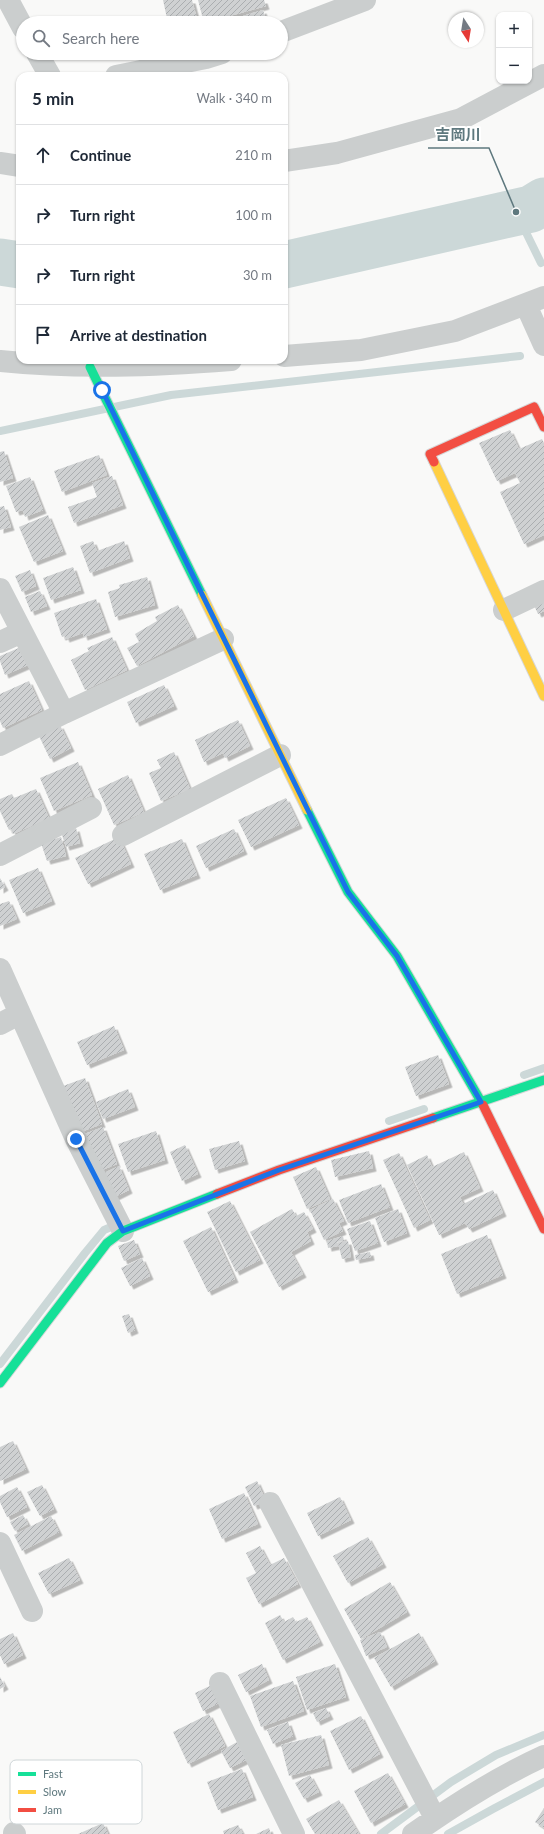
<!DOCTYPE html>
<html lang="en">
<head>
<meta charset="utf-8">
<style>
	body { margin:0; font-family:Lato,"Noto Sans JP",sans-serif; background:#f6f6f7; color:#1f2937 }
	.controls { position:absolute; right:12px; top:12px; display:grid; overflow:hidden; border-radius:8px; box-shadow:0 1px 3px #0004 }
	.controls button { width:36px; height:36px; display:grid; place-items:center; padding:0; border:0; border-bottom:1px solid #e0e1e3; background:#fff; color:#1f2937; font:20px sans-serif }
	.compass { position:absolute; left:448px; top:12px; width:36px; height:36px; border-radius:50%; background:#fff; box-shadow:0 1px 3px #0004; rotate:168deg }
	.stop { position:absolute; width:12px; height:12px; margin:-9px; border:3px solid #1a73e8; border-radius:50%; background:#fff }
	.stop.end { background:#1a73e8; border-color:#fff; box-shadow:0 1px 4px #0008 }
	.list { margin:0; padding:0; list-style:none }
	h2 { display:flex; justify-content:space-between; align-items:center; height:52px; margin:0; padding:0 16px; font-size:17px }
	h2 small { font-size:13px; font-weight:400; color:#747a83 }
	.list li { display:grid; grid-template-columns:26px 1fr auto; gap:12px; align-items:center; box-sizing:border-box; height:60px; padding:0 16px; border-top:1px solid #e0e1e3 }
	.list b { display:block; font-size:15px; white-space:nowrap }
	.list em { font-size:13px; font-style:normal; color:#747a83 }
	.icon { flex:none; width:22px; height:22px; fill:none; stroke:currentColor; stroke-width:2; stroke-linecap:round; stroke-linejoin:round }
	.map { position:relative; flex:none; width:544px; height:1834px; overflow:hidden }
	.search { position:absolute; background:#fff; box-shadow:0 1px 3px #0004; left:16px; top:16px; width:272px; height:44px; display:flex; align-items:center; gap:10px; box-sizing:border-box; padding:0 14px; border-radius:22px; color:#747a83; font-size:15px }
	.panel { position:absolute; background:#fff; box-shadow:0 1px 3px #0004; left:16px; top:72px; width:272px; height:292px; border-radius:12px }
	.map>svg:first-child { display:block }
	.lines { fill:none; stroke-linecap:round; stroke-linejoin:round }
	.stream { stroke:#ccd8d8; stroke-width:8 }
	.river { stroke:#ccd8d8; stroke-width:47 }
	.building { fill:url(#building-hatch); filter:url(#shadow) }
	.fast-casing { stroke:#d6d7d8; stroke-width:11 }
	.slow-casing { stroke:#d6d7d8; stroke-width:11 }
	.jam-casing { stroke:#d6d7d8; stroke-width:11 }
	.street { stroke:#cbcece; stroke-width:22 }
	.fast { stroke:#16e098; stroke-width:9 }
	.slow { stroke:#ffcf43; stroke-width:9 }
	.jam { stroke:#f24e42; stroke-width:9 }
	.route { stroke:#1a73e8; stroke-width:5 }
	.key { fill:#fff; stroke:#cfd6d8; stroke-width:1 }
	.key-label { font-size:11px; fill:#5e787e }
	.leader { fill:none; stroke:#5e787e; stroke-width:1.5 }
	.callout-dot { fill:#5e787e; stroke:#fff; stroke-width:1.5 }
	.callout-label { font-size:15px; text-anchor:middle; font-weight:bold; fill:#5e787e; stroke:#fff; stroke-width:4; stroke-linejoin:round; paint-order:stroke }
</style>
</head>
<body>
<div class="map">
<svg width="544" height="1834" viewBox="0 0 544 1834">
	<defs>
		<pattern id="building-hatch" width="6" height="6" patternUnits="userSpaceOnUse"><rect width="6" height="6" fill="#cfd1d2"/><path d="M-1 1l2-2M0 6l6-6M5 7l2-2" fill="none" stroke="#abaeb0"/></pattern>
		<filter id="shadow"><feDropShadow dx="3.5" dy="3.5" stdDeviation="0" flood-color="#0004"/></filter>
	</defs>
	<rect width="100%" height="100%" fill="#f9f9f8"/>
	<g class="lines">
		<path class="stream" d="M516,212L541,263
			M0,431L171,395L520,356
			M524,1075L544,1068
			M389,1121L424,1109
			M0,1364L85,1253L104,1230L118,1224
			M381,1834L451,1782L496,1755L544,1735
			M448,1834L493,1809L544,1782"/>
		<path class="river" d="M0,262L20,265
			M284,265L531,209L544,201"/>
	</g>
	<path class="building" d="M163,0H192L198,23H168Z
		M198,0H264L266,6L204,23Z
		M263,10L267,23H220Z
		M153,19L154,23H138L137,22Z
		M137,53H161L162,59L140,65Z
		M510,430L519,449L542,439L544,443V535L524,544L500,492L520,483L515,473L497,481L479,443Z
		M4,451L13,478L0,482V452Z
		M99,455L107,475L62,492L54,471Z
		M112,476L123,505L74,523L68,507L97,497L92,483Z
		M30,477L43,510L25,517L23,510L16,512L6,486Z
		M4,506L11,527L0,530V507Z
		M48,515L63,551L34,562L19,527Z
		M93,541L97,551L124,541L130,558L90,573L80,546Z
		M73,567L81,590L51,600L43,578Z
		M30,570L36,586L22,592L15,576Z
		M147,577L155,605L115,617L108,592L120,588L119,585Z
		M40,591L47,606L31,612L25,597Z
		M544,597V611L538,614L533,603Z
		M96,599L107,629L84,637L83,633L66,639L65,636L62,637L54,613Z
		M178,605L194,636L137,666L127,648L139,642L135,634L157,621L155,617Z
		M112,637L127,670L85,690L71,660L89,651L87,648Z
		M21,647L28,665L5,675L0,661V656Z
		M29,681L42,710L3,728L0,721V694Z
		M164,685L174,706L136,723L127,702Z
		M238,720L250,746L225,758L223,753L204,762L195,740Z
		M60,725L71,748L50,759L39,736Z
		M174,752L190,789L161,801L149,773L161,768L157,760Z
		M78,762L92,795L54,811L40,778Z
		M128,775L144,812L114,825L98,789Z
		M36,789L49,818L13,834L11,829L9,830L0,811V799L12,794L14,798Z
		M286,798L299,825L251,847L238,820Z
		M76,828L80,843L66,847L61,832Z
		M234,829L244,851L206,868L196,846Z
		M61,837L66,856L47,861L41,843Z
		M119,837L131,864L88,884L75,858Z
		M182,839L197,875L160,890L144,854Z
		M38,868L52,901L23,913L9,880Z
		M0,878L5,887L0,890Z
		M9,901L17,919L0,926V904Z
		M114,1026L124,1050L87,1065L77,1042Z
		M438,1055L449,1084L416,1096L405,1067Z
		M85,1078L102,1124L81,1132L63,1086Z
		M128,1089L135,1107L103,1119L96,1102Z
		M103,1127L117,1164L97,1172L82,1135Z
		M156,1131L165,1160L128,1172L118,1144Z
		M239,1141L245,1161L215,1170L209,1149Z
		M185,1145L198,1174L182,1181L170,1152Z
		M369,1151L373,1168L335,1177L331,1160Z
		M464,1152L480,1188L460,1197L463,1204L493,1190L503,1213L469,1229L465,1223L439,1235L407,1165L427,1155L432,1167Z
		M399,1153L430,1220L414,1228L383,1160Z
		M119,1166L129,1190L113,1198L102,1174Z
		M316,1167L330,1199L307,1209L293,1177Z
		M381,1184L390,1207L348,1223L339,1200Z
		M333,1199L344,1221L339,1223L343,1231L324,1240L310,1210Z
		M230,1201L260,1260L236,1272L207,1212Z
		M292,1209L296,1216L304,1212L313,1229L307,1232L311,1241L291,1252L303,1274L279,1287L250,1232Z
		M398,1209L407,1233L384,1242L375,1218Z
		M370,1221L378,1243L355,1251L347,1229Z
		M211,1227L235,1279L208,1292L183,1241Z
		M487,1235L503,1275L457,1294L441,1254Z
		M343,1236L344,1241L337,1242L338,1246L328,1248L327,1241Z
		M134,1240L140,1254L124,1261L118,1246Z
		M348,1241L351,1257L342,1259L338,1243Z
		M370,1252L371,1257L356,1260L355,1255Z
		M142,1258L150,1276L130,1286L121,1268Z
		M129,1314L135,1330L128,1333L122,1316Z
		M13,1441L26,1469L0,1481V1447Z
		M257,1481L266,1501L254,1506L245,1487Z
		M42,1485L54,1509L40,1516L27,1492Z
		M17,1487L27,1507L7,1517L0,1502V1496Z
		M244,1493L258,1524L222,1539L209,1509Z
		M340,1497L351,1520L318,1536L307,1513Z
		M23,1515L28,1524L15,1531L10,1522Z
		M51,1516L59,1532L22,1551L14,1535Z
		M368,1537L383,1564L348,1583L333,1556Z
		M260,1546L270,1565L284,1558L298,1584L259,1604L246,1578L256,1573L246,1553Z
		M69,1558L80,1580L49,1594L38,1573Z
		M390,1582L407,1612L361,1639L344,1609Z
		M280,1615L284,1622L293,1617L296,1622L307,1617L320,1642L283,1660L265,1623Z
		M380,1632L387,1647L366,1656L360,1640Z
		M13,1633L23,1655L4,1664L0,1655V1639Z
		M419,1633L435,1661L391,1687L374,1658Z
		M262,1664L269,1680L246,1692L238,1675Z
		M335,1664L346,1697L307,1710L296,1677Z
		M0,1677L5,1686L0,1689Z
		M293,1681L304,1711L261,1727L250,1696Z
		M214,1684L223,1701L203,1711L195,1693Z
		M326,1708L330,1716L317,1722L313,1713Z
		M209,1714L225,1746L188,1764L173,1732Z
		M361,1716L380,1754L349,1770L330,1731Z
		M288,1722L293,1736L273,1744L267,1730Z
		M321,1735L329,1765L289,1776L281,1745Z
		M237,1742L246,1760L230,1768L221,1751Z
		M242,1769L253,1797L218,1810L207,1782Z
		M388,1773L405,1804L371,1823L354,1791Z
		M310,1775L319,1792L304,1799L295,1783Z
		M339,1800L359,1834H315L306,1819Z
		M544,1808V1828L535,1822Z
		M103,1823L108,1834H78Z
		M238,1825L243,1834H224L223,1831Z
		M269,1828L271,1834H256Z"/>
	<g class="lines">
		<g class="fast-casing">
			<path id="fast" d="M90,367L202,595
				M307,810L348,892L397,956L483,1105
				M433,1118L544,1080
				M0,1383L107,1243L123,1231L217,1194"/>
		</g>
		<g class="slow-casing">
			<path id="slow" d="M434,462L544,696
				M202,595L307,810"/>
		</g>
		<g class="jam-casing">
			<path id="jam" d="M434,462L430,454L534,407L544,427
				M483,1105L544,1229
				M217,1194L279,1170L433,1118"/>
		</g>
		<path class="street" d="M8,0L23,28
			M281,32L365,0
			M37,53L50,76
			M116,76L206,58L222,53
			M284,161L337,153L461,119L544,75
			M0,163L20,166
			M526,305L544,345
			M284,356L361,350L455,331L544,297
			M0,361C77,369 154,366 231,360
			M0,589L64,713
			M504,610L544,591
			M0,642L22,632
			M0,745L64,713L223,639
			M123,835L280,755
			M0,855L91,808
			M0,969L76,1139L123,1231
			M0,1024L19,1014
			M270,1503L435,1818
			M0,1543L32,1611
			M220,1683L294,1834
			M14,1833L15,1834
			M413,1834C454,1805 498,1777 544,1756"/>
		<use href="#fast" class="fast"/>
		<use href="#slow" class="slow"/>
		<use href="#jam" class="jam"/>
	</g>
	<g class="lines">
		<path class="route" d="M76,1139L123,1231L279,1170L481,1102L397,956L348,892L102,390"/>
	</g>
	<rect x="10" y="1760" width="132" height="64" rx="6" class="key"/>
	<rect x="18" y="1772" width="18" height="4" fill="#16e098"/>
	<rect x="18" y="1790" width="18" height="4" fill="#ffcf43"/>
	<rect x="18" y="1808" width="18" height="4" fill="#f24e42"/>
	<g class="key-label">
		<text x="43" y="1778">Fast</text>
		<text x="43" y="1796">Slow</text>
		<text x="43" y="1814">Jam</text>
	</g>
	<path class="leader" d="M516 212L489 148H428"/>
	<circle class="callout-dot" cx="516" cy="212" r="4"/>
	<g class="callout-label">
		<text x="458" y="140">吉岡川</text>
	</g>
</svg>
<div class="controls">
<button>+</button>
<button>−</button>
</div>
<svg class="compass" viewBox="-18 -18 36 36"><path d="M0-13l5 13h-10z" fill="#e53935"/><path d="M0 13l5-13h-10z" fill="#747a83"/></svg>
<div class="stop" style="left:102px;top:390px"></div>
<div class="stop end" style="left:76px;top:1139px"></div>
<div class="search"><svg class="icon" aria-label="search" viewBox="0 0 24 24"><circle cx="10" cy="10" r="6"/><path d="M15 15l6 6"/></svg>Search here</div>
<section class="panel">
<h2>5 min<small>Walk · 340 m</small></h2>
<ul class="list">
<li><svg class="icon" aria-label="ahead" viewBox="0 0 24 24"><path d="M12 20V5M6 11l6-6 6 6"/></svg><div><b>Continue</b></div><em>210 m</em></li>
<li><svg class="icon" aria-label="right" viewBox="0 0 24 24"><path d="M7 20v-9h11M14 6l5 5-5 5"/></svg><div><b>Turn right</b></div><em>100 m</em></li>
<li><svg class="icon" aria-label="right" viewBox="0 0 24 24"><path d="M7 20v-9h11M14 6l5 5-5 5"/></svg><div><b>Turn right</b></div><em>30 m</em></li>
<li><svg class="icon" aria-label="arrive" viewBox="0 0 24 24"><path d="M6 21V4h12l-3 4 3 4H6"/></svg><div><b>Arrive at destination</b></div></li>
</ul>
</section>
</div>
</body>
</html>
